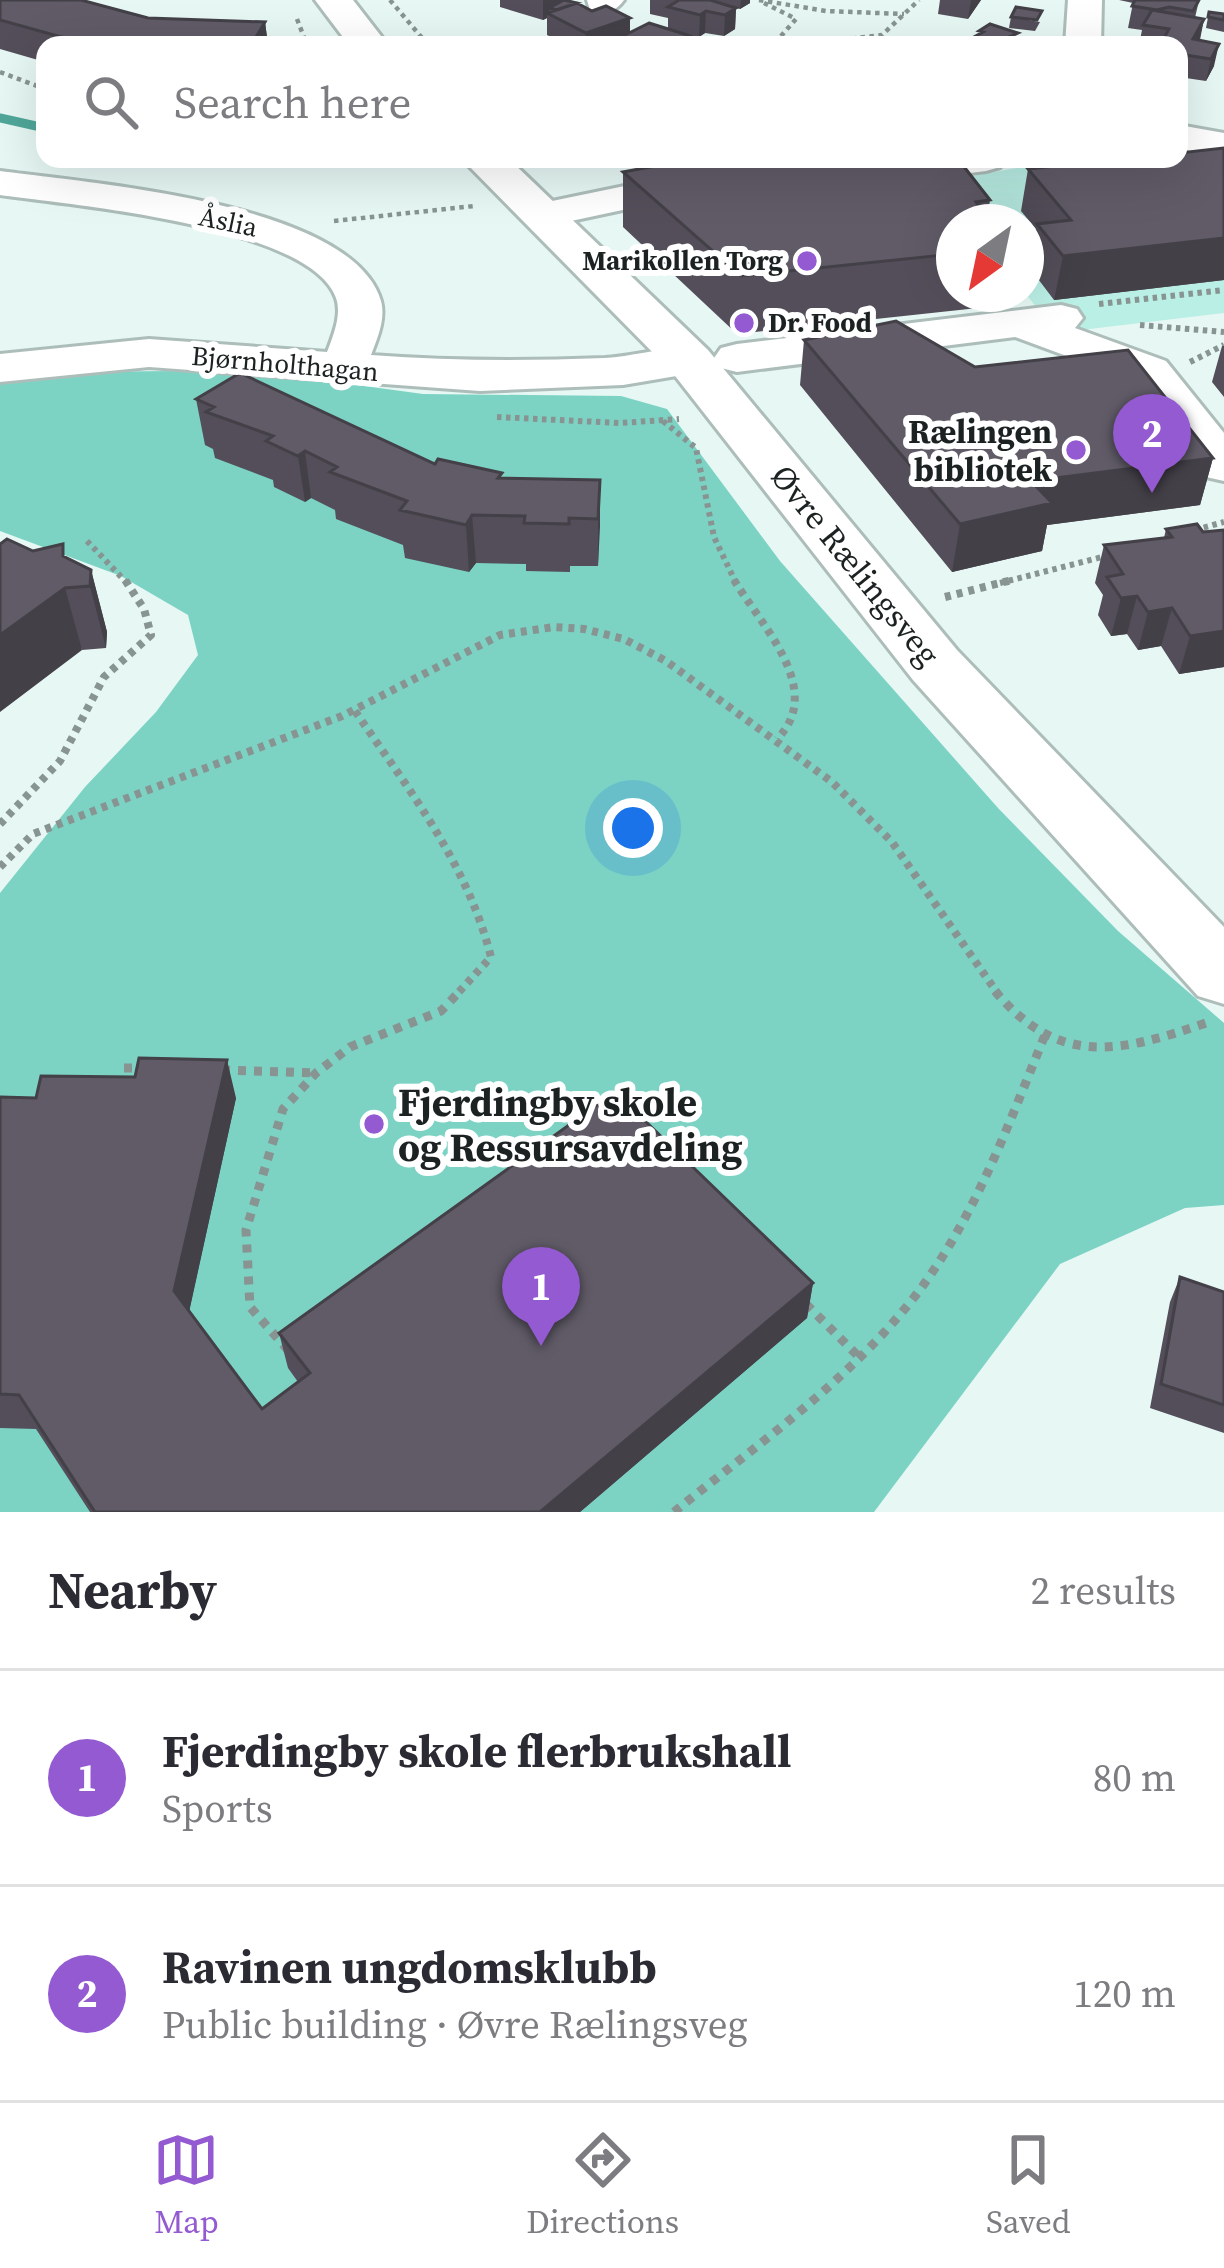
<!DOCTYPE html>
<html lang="en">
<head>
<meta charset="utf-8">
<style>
	body { margin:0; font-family:"Source Serif 4",serif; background:#f7f7f7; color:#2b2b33 }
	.compass { position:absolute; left:936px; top:204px; width:108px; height:108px; border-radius:50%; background:#fff; box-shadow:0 12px 48px #0002; rotate:213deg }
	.you { position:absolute; left:633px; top:828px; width:42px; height:42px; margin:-30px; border:9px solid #fff; border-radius:50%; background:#1a73e8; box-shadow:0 0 0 18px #1a73e833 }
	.badge { display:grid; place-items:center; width:78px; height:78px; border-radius:50%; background:#945ad2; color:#fff; font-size:39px; font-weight:700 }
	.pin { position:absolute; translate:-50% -99px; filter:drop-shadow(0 3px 6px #0008) }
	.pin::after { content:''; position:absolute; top:63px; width:42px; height:36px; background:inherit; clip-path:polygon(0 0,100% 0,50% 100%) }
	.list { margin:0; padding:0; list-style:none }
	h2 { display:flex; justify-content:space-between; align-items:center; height:156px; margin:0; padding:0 48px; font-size:51px }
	h2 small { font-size:39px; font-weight:400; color:#7c7c81 }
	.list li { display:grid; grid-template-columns:78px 1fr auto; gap:36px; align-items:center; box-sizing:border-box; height:216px; padding:0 48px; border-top:3px solid #e1e1e2 }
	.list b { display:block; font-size:45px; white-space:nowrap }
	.list p { margin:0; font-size:39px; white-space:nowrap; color:#7c7c81 }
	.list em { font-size:39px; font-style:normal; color:#7c7c81 }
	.icon { flex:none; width:66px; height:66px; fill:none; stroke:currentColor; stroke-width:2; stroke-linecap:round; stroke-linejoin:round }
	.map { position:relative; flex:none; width:1224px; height:1512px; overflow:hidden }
	.search { position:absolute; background:#fff; box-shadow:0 12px 48px #0002; left:36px; right:36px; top:36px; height:132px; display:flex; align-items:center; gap:30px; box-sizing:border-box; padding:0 42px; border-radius:24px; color:#7c7c81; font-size:45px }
	.sheet { height:588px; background:#fff }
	nav { display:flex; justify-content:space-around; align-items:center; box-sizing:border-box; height:168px; border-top:3px solid #e1e1e2; background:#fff; font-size:33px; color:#7c7c81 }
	nav a { display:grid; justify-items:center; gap:6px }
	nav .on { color:#945ad2 }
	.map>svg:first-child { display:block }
	.green { fill:#baefe5 }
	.forest { fill:#7cd3c4 }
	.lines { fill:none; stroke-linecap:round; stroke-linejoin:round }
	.stream { stroke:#4fa799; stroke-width:9 }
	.minor-casing { stroke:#adbeba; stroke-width:6 }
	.major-casing { stroke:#adbeba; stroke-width:6 }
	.path-far3 { stroke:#889492; stroke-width:4.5; stroke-dasharray:4.5 4.5; stroke-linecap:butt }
	.path-far2 { stroke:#889492; stroke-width:6; stroke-dasharray:4.5 4.5; stroke-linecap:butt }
	.path-far1 { stroke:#889492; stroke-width:8; stroke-dasharray:6 6; stroke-linecap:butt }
	.path { stroke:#889492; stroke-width:9; stroke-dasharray:8 8; stroke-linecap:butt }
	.minor { fill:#fff; fill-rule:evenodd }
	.major { fill:#fff; fill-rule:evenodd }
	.wall { fill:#534e59 }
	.shaded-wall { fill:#434048 }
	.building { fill:#605b67; stroke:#434048; stroke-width:3 }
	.poi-dot { fill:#945ad2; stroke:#fff; stroke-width:4.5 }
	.labels { text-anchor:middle; stroke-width:12; stroke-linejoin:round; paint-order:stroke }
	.far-street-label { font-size:27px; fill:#1c2221; stroke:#fff }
	.far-poi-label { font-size:27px; font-weight:bold; fill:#1c2221; stroke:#fff; text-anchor:end }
	.poi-label { font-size:33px; font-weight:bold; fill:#1c2221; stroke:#fff; text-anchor:end }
	.street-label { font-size:33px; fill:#1c2221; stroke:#fff }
	.near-poi-label { font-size:39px; font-weight:bold; fill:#1c2221; stroke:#fff; text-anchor:start }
</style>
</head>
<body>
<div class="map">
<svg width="1224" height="1512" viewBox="0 0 1224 1512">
	<rect width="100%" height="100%" fill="#e6f7f4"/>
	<path class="green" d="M1067,159L1224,161V313L1056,333L1026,294V222H970L939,182Z"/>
	<path class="forest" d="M0,359L56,372L176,371L335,382L423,394L621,396L667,409L780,561L998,808L1118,931L1224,1023V1205L1185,1208L1060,1264L874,1512H0V893L85,787L156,712L198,655L188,615L121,576L0,531Z"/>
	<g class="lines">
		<path class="stream" d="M0,118L45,128"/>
		<g class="minor-casing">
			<path id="minor" d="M587,0H624C615,13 604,14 590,10Z
				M1068,0H1102L1101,45H1065Z
				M1179,125L1224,133V157L1179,149Z
				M1006,159L1000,167L986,171L881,184L867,180L861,172L867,164L890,159Z
				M702,170L716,174L722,182L716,190L543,227L528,224L522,215L528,206Z
				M0,171C88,183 352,202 381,301C386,319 377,339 371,355C450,361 526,361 605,358C638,356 674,343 706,351L713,361L706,371L623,385L480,391L149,367L0,382V354L149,339L327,352C333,336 342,315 336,298C310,225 70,205 0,195Z
				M1061,305L1077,309L1083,318L1075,328L1166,361L1224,433V481L1206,477L1134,381L1015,337L737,372L721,368L714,358L721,348L737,344Z"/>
		</g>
		<g class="major-casing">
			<path id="major" d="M315,0H353L388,45H349Z
				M462,159H509L708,350L957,650L1224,927V1004L1198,996L913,680L672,372Z"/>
		</g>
		<path class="path-far3" d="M390,0L428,45
			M759,0L826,11L904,14
			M764,3L796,19L773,45
			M297,19L307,45
			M798,45L882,35L919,0
			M0,72L45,89
			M334,221L474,206"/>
		<path class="path-far2" d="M1099,304L1224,290
			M1140,325L1224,332
			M1190,362L1224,345
			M497,417L620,423L679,419
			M663,421L696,448L714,537L736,583
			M1195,530L1224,522
			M87,541L127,583
			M1000,583L1106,556"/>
		<path class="path-far1" d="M734,580C761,625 826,690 777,739
			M945,597L1012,580
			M355,711C409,790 467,863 491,957L457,994
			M0,824L60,761L104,677L151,635L144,609L125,580
			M0,867L33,834L342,716L500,635L554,627L584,629L624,639L666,661L832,782L892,842L998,994"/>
		<path class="path" d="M995,991C1059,1068 1121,1052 1206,1023
			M124,1068H147
			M222,1070L315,1073
			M806,1304L857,1355
			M288,1350L250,1307L246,1230L283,1109L316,1073L350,1047L441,1011L460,991
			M674,1512C754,1447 842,1386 908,1305C972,1226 1007,1128 1045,1035"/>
		<use href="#minor" class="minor"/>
		<use href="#major" class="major"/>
	</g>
	<path class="wall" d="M0,0L148,18L265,22L268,45H45V62L0,49Z
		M500,0H568L592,11L630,18V33L668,29V18L650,14V0H750V3L740,9L736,8L735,29L724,36L705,33L699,37L668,29L697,45H567L547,35V18L543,20L500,7Z
		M940,0H981L968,19L938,14Z
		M1119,0H1199L1195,18L1204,19L1200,40L1214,66L1206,81L1179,77V45H1139L1142,30L1128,28L1133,3Z
		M1209,12L1224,14V32L1206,28Z
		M1011,17L1040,22L1035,31L1009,28Z
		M1224,148V280L1054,300L1029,267L1036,229L1021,211L1028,169Z
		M623,172L990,200L989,207L954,222V294H1016L1015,304L737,334L623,227Z
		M804,340L975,367L1213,458L1200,505L1047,525L1042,551L952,572L800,385Z
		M1222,346H1224V397L1212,382Z
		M196,399L435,464L502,478L600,480L598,566H570V572L526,571V564L476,563L469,572L405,558L403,545L336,519L335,510L311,498L305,502L274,487L273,480L215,458L213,449L205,445Z
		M1166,529L1203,532L1224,530V667L1179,674L1161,646L1138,650L1127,634L1111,636L1098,615L1103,595L1095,583L1104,545L1164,538Z
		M33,551L67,558L91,570L107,632L106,648L82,650Z
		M0,1097L236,1098L189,1311L262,1409L298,1382L288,1368L279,1333L813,1283L807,1318L580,1512H90L36,1429L0,1428Z
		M1180,1277L1224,1292V1433L1150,1408L1170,1302Z"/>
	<path class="shaded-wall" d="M543,0H564L577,14L561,22L560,11L549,8V14L547,13V18L543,20Z
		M741,0H750V3L740,9Z
		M971,0H981L968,19Z
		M736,8L735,29L724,36L725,15Z
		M706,11L705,33L699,37L700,15Z
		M630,18V39L613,45H586V33Z
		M1204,19L1199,41L1193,39Z
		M265,22L268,45H253V42Z
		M1219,44L1214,66L1206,81L1211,59Z
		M1224,238V280L1054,300L1063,256Z
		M305,451L311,498L305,502L298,456Z
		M1213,458L1200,505L1047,525L1042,551L952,572L960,524L1031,481Z
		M600,480V527L598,566V519Z
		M472,515L476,563L469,572L466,525Z
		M91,570L107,632L106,648L90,586Z
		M65,588L82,650L0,712V635Z
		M1137,596L1127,634L1111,636L1121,598Z
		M1172,608L1161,646L1138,650L1148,612Z
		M1224,631V667L1179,674L1190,636Z
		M227,1060L236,1098L186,1326L174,1291Z
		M813,1283L807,1318L580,1512H540Z"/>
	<path class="building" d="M0,0H81L148,18L265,22L253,42L201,40L198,45H90L0,20Z
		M564,0L577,3L557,10L549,8Z
		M679,0H710L736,8L725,15L706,11L700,15L668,7Z
		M1135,0H1199L1193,11L1169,7L1157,10L1132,6Z
		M577,3L592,11L606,6L630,18L586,33L547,13Z
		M1016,7L1042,11L1037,20L1011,17Z
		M1152,10L1204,19L1193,39L1219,44L1211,59L1179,54V45H1160L1169,29L1143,25Z
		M1209,12L1224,14V20L1208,17Z
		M649,23L697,38L685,45L607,44Z
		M990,24L1018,33L1009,37L1016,40L1007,45H959L983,32L979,31Z
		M1224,148V238L1063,256L1037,224L1071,220L1028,169L1120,159H1179V153Z
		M694,159H958L990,200L976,202L979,206L995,208L1006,222H954V254L741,276L623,172Z
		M896,321L975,367L1128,350L1213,458L1031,481L1052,503L960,524L804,340Z
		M240,373L435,464L438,459L502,473L498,478L600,480L598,519L569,518V524L524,523L525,516L472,515L466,525L400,510L407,501L330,472L337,467L305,451L298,456L266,441L273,436L206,412L214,407L196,399Z
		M1197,524L1203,532L1224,530V631L1190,636L1172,608L1148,612L1137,596L1121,598L1107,577L1123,574L1104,545L1172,537L1166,529Z
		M7,539L33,551L63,544V556L91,570L90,586L65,588L0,635V544Z
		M139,1058L227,1060L174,1291L262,1409L310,1373L279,1333L615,1092L813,1283L540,1512H95L19,1395L0,1394V1097L36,1098L41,1076L135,1077Z
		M1180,1277L1224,1292V1405L1161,1384Z"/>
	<g class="poi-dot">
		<circle cx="807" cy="261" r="12"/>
		<circle cx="744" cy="323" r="12"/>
		<circle cx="1076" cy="450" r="12"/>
		<circle cx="374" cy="1124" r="12"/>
	</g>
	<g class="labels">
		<g class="far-street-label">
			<text transform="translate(228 222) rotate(12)" y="9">Åslia</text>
			<text transform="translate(285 364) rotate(5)" y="9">Bjørnholthagan</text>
		</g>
		<g class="far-poi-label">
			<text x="783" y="270">Marikollen Torg</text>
			<text x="768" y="332" text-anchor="start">Dr. Food</text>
		</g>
		<g class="poi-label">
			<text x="1052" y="443">Rælingen<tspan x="1052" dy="38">bibliotek</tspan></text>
		</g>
		<g class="street-label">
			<text transform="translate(856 565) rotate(51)" y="12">Øvre Rælingsveg</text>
		</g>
		<g class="near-poi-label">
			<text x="398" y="1116">Fjerdingby skole<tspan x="398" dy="45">og Ressursavdeling</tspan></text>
		</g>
	</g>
</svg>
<svg class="compass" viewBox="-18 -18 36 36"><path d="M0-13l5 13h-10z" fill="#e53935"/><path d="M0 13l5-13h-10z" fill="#7c7c81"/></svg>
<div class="you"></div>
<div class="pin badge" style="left:541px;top:1346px">1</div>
<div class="pin badge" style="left:1152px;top:493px">2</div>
<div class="search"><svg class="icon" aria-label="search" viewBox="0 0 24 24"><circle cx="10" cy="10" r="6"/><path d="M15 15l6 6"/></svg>Search here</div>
</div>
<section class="sheet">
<h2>Nearby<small>2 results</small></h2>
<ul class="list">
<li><span class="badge">1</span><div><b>Fjerdingby skole flerbrukshall</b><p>Sports</p></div><em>80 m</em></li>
<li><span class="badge">2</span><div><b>Ravinen ungdomsklubb</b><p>Public building · Øvre Rælingsveg</p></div><em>120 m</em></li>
</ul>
</section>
<nav>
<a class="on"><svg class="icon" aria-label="map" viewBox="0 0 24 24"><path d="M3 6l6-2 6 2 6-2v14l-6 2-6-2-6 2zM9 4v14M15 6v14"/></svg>Map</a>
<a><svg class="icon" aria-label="directions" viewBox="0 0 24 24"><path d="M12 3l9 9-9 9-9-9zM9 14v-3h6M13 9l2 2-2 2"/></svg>Directions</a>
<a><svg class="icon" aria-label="saved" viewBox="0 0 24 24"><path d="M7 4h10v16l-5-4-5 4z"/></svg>Saved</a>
</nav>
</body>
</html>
